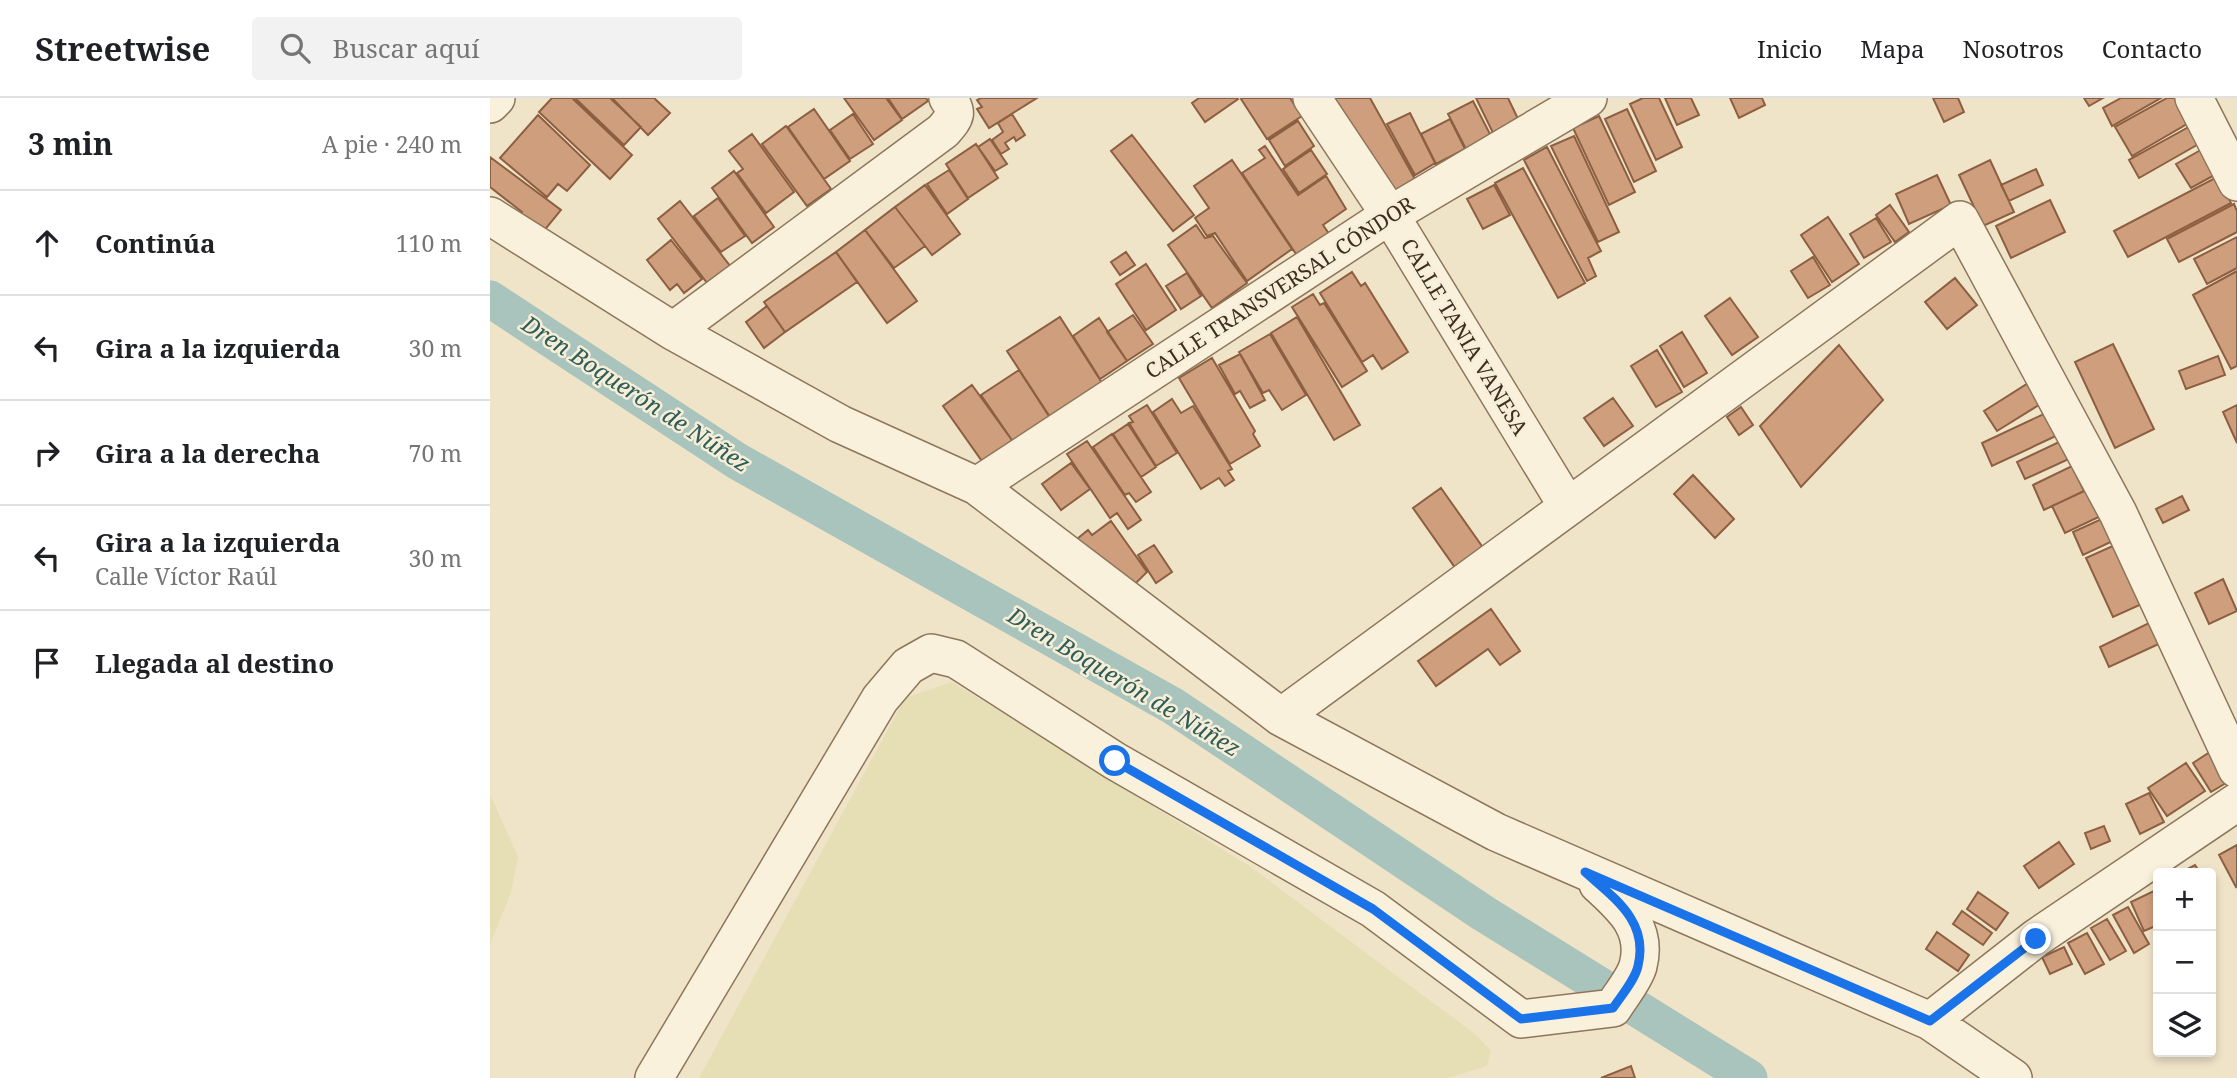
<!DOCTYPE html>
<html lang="es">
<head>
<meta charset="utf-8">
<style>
	body { margin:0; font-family:"Noto Serif",serif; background:#f2f2f2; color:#202124 }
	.controls { position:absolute; right:21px; bottom:21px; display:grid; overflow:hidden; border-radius:7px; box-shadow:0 4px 10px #0003 }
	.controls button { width:63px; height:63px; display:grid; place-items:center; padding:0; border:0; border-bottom:2px solid #e0e0e0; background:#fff; color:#202124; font:35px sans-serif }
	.stop { position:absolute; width:21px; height:21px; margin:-16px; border:5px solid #1a73e8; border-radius:50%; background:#fff }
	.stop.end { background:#1a73e8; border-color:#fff; box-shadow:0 2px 7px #0008 }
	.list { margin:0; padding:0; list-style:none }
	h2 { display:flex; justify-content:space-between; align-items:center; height:91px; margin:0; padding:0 28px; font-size:30px }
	h2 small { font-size:23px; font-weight:400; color:#757577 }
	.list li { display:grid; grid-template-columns:46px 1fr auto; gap:21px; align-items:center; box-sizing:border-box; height:105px; padding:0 28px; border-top:2px solid #e0e0e0 }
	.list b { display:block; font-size:26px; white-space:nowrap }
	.list p { margin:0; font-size:23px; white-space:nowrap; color:#757577 }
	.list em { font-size:23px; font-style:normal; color:#757577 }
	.icon { flex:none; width:38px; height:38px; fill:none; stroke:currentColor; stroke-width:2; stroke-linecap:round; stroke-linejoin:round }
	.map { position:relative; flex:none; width:1747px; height:980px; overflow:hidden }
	header { display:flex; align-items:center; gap:42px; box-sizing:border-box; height:98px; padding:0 35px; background:#fff; border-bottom:2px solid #e0e0e0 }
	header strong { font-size:33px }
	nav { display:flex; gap:38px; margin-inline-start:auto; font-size:24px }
	.search { width:490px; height:63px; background:#f2f2f2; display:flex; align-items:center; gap:18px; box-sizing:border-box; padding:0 24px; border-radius:7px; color:#757577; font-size:26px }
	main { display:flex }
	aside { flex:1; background:#fff }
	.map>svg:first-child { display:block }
	.farmland { fill:#e6deb5 }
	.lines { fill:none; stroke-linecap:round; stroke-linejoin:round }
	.canal { stroke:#a9c4bc; stroke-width:37 }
	.building { fill:#cf9f7d; stroke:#8d5f41; stroke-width:2 }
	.minor-casing { stroke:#8d765c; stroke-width:40 }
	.minor { stroke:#faf1dc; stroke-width:37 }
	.route { stroke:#1a73e8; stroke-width:9 }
	.labels { text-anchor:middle; stroke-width:5; stroke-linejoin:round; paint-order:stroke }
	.street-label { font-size:21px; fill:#3d2e20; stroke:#f7eed8 }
	.water-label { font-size:23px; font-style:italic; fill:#2f5d5a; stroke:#f7eed8 }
</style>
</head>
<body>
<header>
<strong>Streetwise</strong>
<div class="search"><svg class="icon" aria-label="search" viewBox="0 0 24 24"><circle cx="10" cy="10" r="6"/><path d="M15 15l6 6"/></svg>Buscar aquí</div>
<nav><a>Inicio</a><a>Mapa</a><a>Nosotros</a><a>Contacto</a></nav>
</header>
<main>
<aside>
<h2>3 min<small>A pie · 240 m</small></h2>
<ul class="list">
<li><svg class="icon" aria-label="ahead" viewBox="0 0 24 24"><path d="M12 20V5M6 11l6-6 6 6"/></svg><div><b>Continúa</b></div><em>110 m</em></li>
<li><svg class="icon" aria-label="left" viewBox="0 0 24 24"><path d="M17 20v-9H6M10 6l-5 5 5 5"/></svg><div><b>Gira a la izquierda</b></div><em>30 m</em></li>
<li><svg class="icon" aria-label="right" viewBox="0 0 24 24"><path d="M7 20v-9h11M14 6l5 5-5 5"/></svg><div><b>Gira a la derecha</b></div><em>70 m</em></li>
<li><svg class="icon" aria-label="left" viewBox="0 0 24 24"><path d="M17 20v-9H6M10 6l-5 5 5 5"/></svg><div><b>Gira a la izquierda</b><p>Calle Víctor Raúl</p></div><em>30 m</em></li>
<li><svg class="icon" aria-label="arrive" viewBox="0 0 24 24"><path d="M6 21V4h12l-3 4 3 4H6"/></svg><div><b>Llegada al destino</b></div></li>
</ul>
</aside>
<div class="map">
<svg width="1747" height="980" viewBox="0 0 1747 980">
	<rect width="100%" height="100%" fill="#f0e4c8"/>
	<path class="farmland" d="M462,584L761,769L985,936L1001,953L997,968L958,980H209L415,600Z
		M0,696L28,759L21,794L0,847Z"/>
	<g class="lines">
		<path class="canal" d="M0,201L247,363L683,608L993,815L1259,980"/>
	</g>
	<path class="building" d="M62,0H82L142,57L120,81L49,14Z
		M85,0H120L151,29L134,47Z
		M122,0H164L180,15L158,37Z
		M354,0H396L412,22L384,42Z
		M398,0H436L438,3L412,21Z
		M491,0H547L499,30L487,11L492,9L487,2Z
		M709,0H747L748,1L715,24L702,5Z
		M753,0H800L812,18L777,41L751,1Z
		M843,0H880L926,83L897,100Z
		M986,0H1018L1030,25L1004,37Z
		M1153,0H1169L1192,49L1166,62L1140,6Z
		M1175,0H1201L1209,17L1187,27Z
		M1240,0H1272L1275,7L1249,20Z
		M1443,0H1468L1474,14L1454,24Z
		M1594,0H1613L1599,8Z
		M1631,0H1671L1622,28L1613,10Z
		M1677,0H1690L1702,23L1642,58L1625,29Z
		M983,3L1002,40L977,53L958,16Z
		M324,11L360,63L334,81L298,29Z
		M1137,11L1166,73L1144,84L1115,21Z
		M920,15L945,65L925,77L897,26Z
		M363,16L383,46L360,61L340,32Z
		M522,16L535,37L526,43L524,39L515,45L519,51L511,56L502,42L513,34L508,25Z
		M48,17L100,67L77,93L68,86L57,99L10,60Z
		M1109,18L1145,94L1119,107L1083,30Z
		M960,21L975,51L946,66L931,36Z
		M808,23L824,48L795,68L779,42Z
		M1704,26L1714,43L1649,80L1639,62Z
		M296,28L341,91L317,108L272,46Z
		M262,36L304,94L276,115L247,75L253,71L239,53Z
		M642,37L704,117L683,133L621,53Z
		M1084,38L1129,134L1108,144L1061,48Z
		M500,41L517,66L505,73L488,49Z
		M486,46L508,80L478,100L456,66Z
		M775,48L808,97L836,78L856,111L833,127L844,143L812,165L752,75L775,60L769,52Z
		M1057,49L1111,153L1098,160L1106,178L1097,183L1034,62Z
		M1716,49L1730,74L1701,90L1686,66Z
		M821,52L837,76L809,95L793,71Z
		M0,59L71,112L53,134L30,117L32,114L0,89Z
		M742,62L802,151L757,183L725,135L717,138L705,120L719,110L704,88Z
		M1500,62L1524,114L1493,128L1469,77Z
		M1033,70L1095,185L1068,200L1005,85Z
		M1546,71L1553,87L1519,103L1511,87Z
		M459,72L478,101L457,116L437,86Z
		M244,73L284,129L262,145L222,90Z
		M1447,77L1461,107L1419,126L1406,96Z
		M1727,79L1741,105L1638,159L1624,133Z
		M435,87L470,136L442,157L405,109Z
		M1004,87L1020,117L993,131L977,101Z
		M228,100L255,138L231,154L204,118Z
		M1560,102L1575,134L1521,160L1506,128Z
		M190,103L244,173L221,190L168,121Z
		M1744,106L1747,113V134L1689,164L1677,141Z
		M1400,107L1419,134L1405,144L1386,117Z
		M405,109L435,148L404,170L375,132Z
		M1338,119L1369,166L1342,184L1311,137Z
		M1386,120L1401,144L1374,160L1360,136Z
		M706,127L715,140L723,138L757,185L722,210L678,147Z
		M375,132L427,203L397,225L346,154Z
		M1747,139V170L1717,186L1704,161Z
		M181,142L212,181L194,195L187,186L180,192L157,162Z
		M346,154L367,184L295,234L274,204Z
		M636,154L645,167L630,177L621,164Z
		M1323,159L1340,187L1318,200L1301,173Z
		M656,166L686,212L656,232L626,186Z
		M1747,173V268L1741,271L1703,197Z
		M862,174L871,188L875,185L918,254L892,271L883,257L872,264L830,195Z
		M697,175L711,198L691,211L676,188Z
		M1465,180L1487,207L1457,231L1435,204Z
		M823,196L830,207L834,205L877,273L852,289L802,209Z
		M1240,200L1268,239L1242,257L1215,218Z
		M277,208L295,234L274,250L256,224Z
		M643,217L663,246L637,263L617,234Z
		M570,219L614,288L562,322L517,253Z
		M807,219L870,327L844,342L781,235Z
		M609,220L637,263L610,281L583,238Z
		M1192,234L1217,275L1194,289L1170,248Z
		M780,236L816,297L792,312L779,292L773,295L749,254Z
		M1623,246L1664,331L1625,350L1585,264Z
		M1349,247L1393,302L1311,389L1270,328Z
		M1167,252L1192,294L1166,309L1141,268Z
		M750,256L775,302L760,310L750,293L745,296L729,267Z
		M1728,258L1735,277L1696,291L1689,273Z
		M722,260L765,333L763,336L770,348L740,366L689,280Z
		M529,272L564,326L528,351L491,297Z
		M1540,284L1552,305L1507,333L1494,313Z
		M482,287L524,345L494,366L453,308Z
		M1123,300L1143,328L1114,348L1094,320Z
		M682,301L691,315L703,308L742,371L738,373L744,382L735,388L729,380L711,391L663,314Z
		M657,307L687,355L666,368L639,325L643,324L639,318Z
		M1747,307V345L1733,314Z
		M1251,309L1263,327L1249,337L1237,319Z
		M1558,314L1568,337L1502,368L1492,345Z
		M638,326L666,369L651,379L623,336Z
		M622,336L661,394L646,404L639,395L635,397L603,349Z
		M1573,342L1581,360L1535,381L1527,364Z
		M597,343L651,422L638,431L627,415L620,420L577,356Z
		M581,365L600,391L571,412L552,386Z
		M1582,368L1594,393L1554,412L1543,387Z
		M1203,377L1244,421L1225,440L1184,396Z
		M1603,389L1615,416L1575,435L1562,408Z
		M951,390L994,451L966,471L923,410Z
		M1692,398L1699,412L1673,425L1666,411Z
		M1616,419L1627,441L1593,457L1583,434Z
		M621,423L657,474L643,488L587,441L598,432L602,437Z
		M1627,446L1654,505L1623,519L1596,460Z
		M664,447L682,474L666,485L648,457Z
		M1733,481L1747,513L1719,526L1705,495Z
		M1001,511L1030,553L1010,567L998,551L946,588L928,563Z
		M1663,523L1673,544L1619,569L1610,549Z
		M1723,652L1741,682L1721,694L1703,665Z
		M1696,665L1715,693L1677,718L1658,690Z
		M1659,695L1674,724L1650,736L1636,706Z
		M1614,728L1620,743L1601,751L1595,735Z
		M1569,744L1584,766L1549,790L1534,768Z
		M1747,747V788L1746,789L1729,757Z
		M1705,767L1710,775H1690Z
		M1668,791V827L1654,833L1641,804Z
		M1488,794L1518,815L1506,832L1477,811Z
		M1638,809L1659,846L1644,855L1623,817Z
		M1472,813L1502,835L1493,847L1463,826Z
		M1617,821L1636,853L1620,862L1601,830Z
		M1447,834L1479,857L1468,873L1436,851Z
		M1597,835L1614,866L1595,876L1578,845Z
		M1574,849L1582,866L1560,876L1552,859Z
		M1141,968L1145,980H1111Z"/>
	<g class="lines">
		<g class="minor-casing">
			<path id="minor" d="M822,0L900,117L1078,409
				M1704,0L1747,84
				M0,6L6,0
				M0,118L183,233L350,326L487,388L791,619L1006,734L1440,923L1523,980
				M183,233L453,33C465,19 469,16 458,0
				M487,388L900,117L1098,0
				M791,619L1470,122L1628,415L1747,671
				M1440,923L1546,840L1747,704
				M164,980L390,601L418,568L441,555L466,561L625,663L883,811L1031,921L1123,910C1130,898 1144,882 1148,868C1158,830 1133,809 1108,786"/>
		</g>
		<use href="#minor" class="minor"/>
	</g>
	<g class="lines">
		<path class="route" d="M625,663L883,811L1031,921L1123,910C1131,898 1145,882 1148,868C1159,823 1124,800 1095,774L1440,923L1546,841"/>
	</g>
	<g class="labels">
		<g class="street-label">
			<text transform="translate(790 190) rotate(-33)" y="7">CALLE TRANSVERSAL CÓNDOR</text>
			<text transform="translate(974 239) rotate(59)" y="7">CALLE TANIA VANESA</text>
		</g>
		<g class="water-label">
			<text transform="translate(146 296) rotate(33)" y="8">Dren Boquerón de Núñez</text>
			<text transform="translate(634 584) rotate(31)" y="8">Dren Boquerón de Núñez</text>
		</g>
	</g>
</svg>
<div class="controls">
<button>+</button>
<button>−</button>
<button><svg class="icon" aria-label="layers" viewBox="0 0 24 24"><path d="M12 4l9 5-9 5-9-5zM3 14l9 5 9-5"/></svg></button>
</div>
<div class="stop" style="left:625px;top:663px"></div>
<div class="stop end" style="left:1546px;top:841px"></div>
</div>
</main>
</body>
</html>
